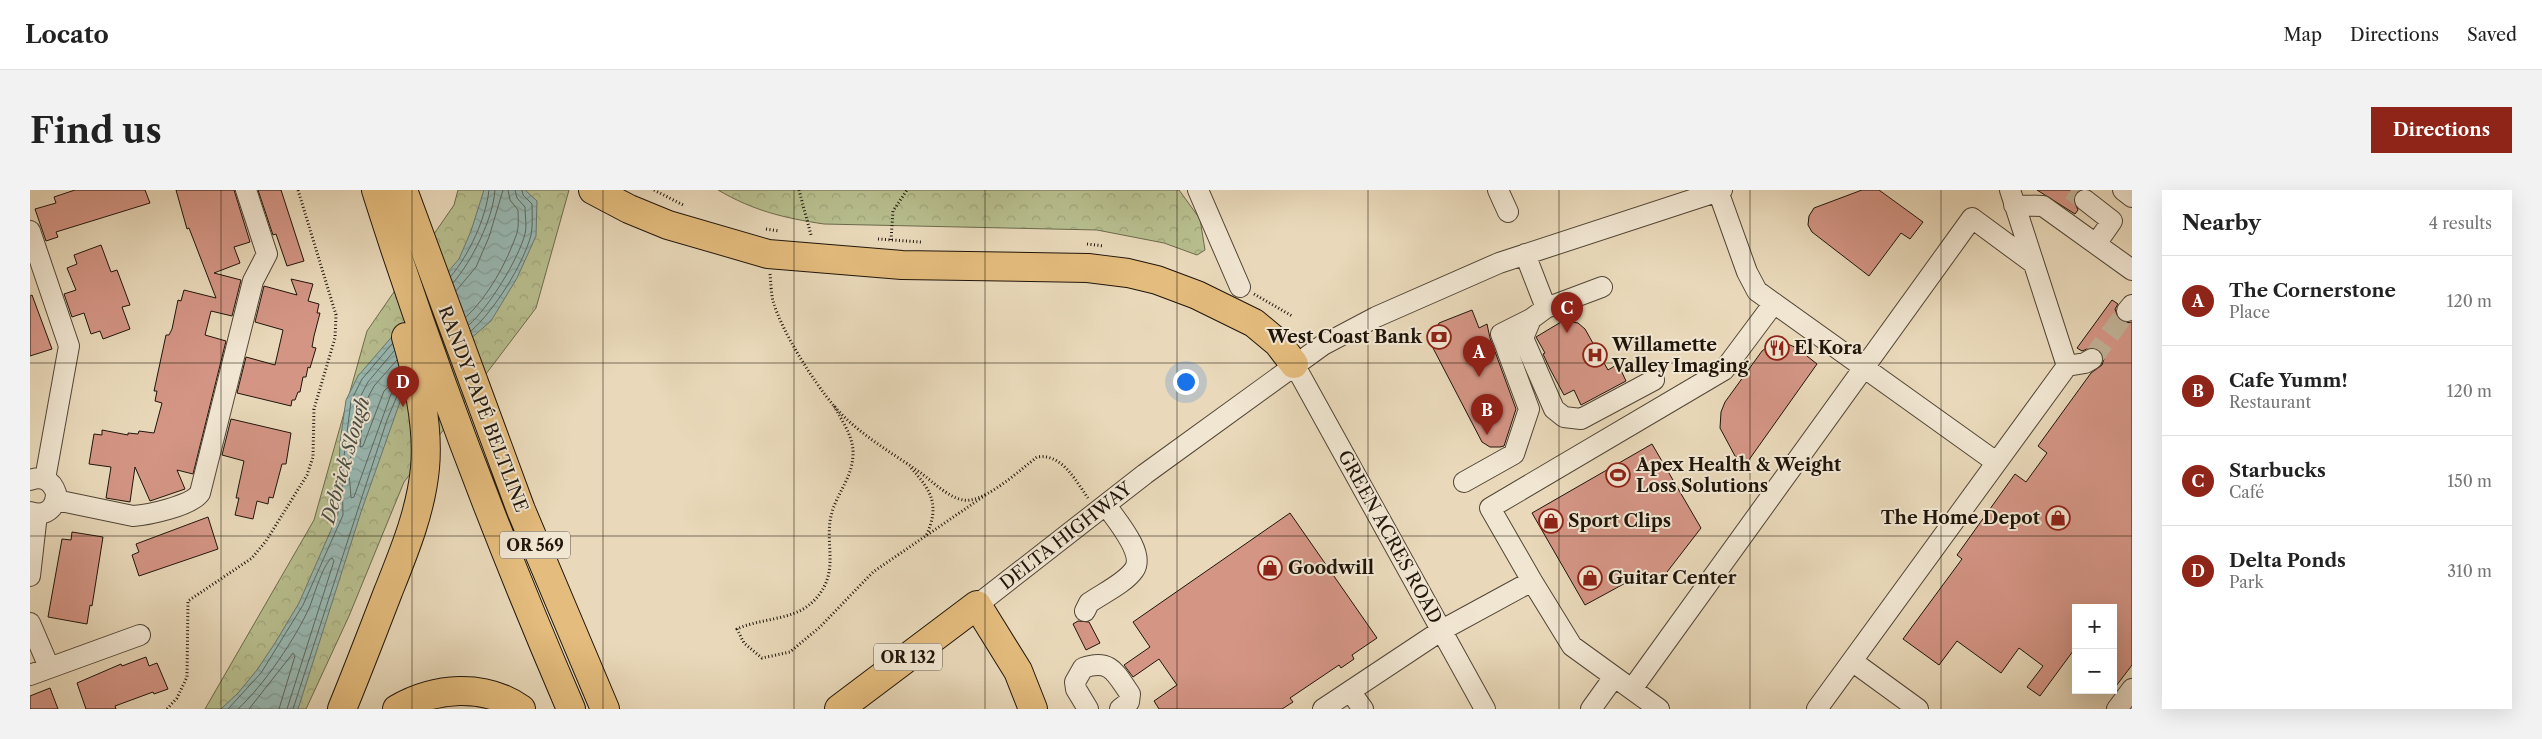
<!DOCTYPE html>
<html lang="en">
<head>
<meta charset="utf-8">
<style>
	body { margin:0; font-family:"Libre Caslon Text",serif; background:#f2f2f2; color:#222 }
	.controls { position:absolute; right:15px; bottom:15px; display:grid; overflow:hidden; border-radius:0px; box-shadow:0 5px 20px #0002 }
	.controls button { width:45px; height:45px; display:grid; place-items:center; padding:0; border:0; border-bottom:1px solid #e0e0e0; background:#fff; color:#222; font:25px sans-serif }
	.you { position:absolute; left:1155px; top:191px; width:18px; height:18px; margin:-12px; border:4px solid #fff; border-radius:50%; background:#1a73e8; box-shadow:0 0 0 8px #1a73e833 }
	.badge { display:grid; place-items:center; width:32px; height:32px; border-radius:50%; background:#8f2418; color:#fff; font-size:16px; font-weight:700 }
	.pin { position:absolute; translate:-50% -41px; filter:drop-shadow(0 1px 2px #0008) }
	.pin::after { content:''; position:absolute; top:26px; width:18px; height:15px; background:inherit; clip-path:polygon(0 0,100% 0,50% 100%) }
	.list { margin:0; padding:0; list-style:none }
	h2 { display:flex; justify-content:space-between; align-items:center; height:65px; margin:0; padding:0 20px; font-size:21px }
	h2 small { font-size:16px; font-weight:400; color:#767676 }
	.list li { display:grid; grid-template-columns:32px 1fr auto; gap:15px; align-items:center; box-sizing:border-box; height:90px; padding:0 20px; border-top:1px solid #e0e0e0 }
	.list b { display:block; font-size:19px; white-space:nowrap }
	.list p { margin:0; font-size:16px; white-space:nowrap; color:#767676 }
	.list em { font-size:16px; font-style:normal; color:#767676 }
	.map { position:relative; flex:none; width:2102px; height:519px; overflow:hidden; border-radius:0px }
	header { display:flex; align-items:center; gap:30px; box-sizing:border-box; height:70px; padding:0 25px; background:#fff; border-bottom:1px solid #e0e0e0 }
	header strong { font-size:24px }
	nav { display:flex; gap:28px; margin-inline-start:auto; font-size:18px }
	.intro { display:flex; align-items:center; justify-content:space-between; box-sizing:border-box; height:120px; padding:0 30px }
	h1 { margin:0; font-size:35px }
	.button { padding:12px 22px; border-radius:0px; background:#8f2418; color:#fff; font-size:18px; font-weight:700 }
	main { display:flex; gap:30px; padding:0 30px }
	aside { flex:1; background:#fff; border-radius:0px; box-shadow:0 5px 20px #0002 }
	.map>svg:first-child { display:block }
	.forest { fill:url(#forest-crowns); stroke:#6c6a4c }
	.water { fill:url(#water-waves); stroke:#687770 }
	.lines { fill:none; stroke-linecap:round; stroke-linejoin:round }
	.shore { stroke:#5c675f; stroke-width:1 }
	.building { fill:#d49585; stroke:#1f150a }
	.minor-tunnel { stroke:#c1b297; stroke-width:20; stroke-dasharray:20 10; stroke-linecap:butt }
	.minor-casing { stroke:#524636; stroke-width:22 }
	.highway-casing { stroke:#1f150a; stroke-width:30 }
	.path { stroke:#1f150a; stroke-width:3; stroke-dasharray:1 2.5; stroke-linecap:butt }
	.minor { stroke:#f1e6d2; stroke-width:20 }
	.highway { stroke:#e4bc7d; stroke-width:28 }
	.grid { fill:none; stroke:#1f150a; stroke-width:1; stroke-opacity:0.55 }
	.labels { text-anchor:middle; stroke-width:4; stroke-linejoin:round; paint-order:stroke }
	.shield { fill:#f1e6d2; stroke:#5e5446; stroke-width:1 }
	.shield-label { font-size:16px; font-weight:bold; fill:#1f150a }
	.poi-label { font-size:18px; font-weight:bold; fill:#1f150a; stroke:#f1e6d2; text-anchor:start }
	.street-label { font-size:18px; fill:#1f150a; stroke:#f1e6d2 }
	.water-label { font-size:19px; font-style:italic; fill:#494e46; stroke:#f1e6d2 }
</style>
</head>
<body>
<header>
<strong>Locato</strong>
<nav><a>Map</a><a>Directions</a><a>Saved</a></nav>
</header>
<div class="intro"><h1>Find us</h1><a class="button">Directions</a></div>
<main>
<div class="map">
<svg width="2102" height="519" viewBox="0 0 2102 519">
	<defs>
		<pattern id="forest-crowns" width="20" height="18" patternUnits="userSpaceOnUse" patternTransform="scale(1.25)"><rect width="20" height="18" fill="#b8bf8f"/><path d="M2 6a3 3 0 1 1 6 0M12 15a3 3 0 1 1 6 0" fill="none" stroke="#9ea37a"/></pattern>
		<pattern id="water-waves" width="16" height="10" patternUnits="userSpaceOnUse" patternTransform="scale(1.25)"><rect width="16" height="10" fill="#98b9b4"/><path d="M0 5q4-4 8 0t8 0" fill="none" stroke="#839e99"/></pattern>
	</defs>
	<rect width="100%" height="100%" fill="#e9d9ba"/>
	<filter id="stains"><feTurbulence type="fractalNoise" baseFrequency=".004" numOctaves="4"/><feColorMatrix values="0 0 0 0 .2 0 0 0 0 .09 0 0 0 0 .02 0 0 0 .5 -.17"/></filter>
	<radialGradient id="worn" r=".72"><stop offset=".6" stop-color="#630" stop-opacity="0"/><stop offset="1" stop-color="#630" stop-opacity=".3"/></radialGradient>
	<path class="forest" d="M428,0H539L506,118L374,292L319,426L276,519H175L284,330L337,141L424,15Z
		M688,0H1149L1170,29L1175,60L1167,65L1134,53L1067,40L794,34C754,28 724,21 688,0Z"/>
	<path class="water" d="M454,0H495L507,11L506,46L487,88L461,131L371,209L331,322L268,519H191L208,503L227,480L245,453L269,413L308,324L310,252L316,210L328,186L429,69L441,41Z"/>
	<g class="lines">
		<path class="shore" d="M421,86C439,65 456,28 459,0
			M423,93C442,71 463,29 465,0
			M426,101L446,77L459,47L473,0
			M436,127C458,107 477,72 487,43C489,36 488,27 488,20L480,10L478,0
			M439,135C459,117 488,70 495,44C497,36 495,25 495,17L487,8L485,0
			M441,141C464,121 493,75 501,45C503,36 502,24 502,14L493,5L492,0
			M364,161L338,192L327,213L319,282L321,308L324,307L361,204L372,193
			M367,170L344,196L334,215L330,257L333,256L354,201L371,185
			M198,519L231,483L273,415L313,325L312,282L321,211L332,189L362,154
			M208,519C234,495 266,448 280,416C284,405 294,372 302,368L304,371L257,519
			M219,519L263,463L265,466L249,519
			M263,519L357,230L367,206L374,200"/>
	</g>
	<path class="building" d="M45,0H115L120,13L26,42L28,47L16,51L5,19L26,13L24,7Z
		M146,0H204L220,52L204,57L210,73L184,83L211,90L202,126L181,121L175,145L196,151L163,284L147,280L155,299L120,311L105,277L100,312L76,308L81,277L59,274L64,244L72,245V240L98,245V243L108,244L109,241L124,243L132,213L125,211L127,201H124L136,145H139L142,139L148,110L151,111L154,100L186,108L159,38L157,39Z
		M228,0H251L274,71L257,76L246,44L243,45Z
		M1832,0H1849L1893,32L1880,49L1871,43L1839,86L1782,42L1778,35L1779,26L1784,18Z
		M2007,0H2049L2043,9L2048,20L2045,24Z
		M71,55L81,82L87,80L100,115L92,117L100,139L73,149L70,141L61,144L54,123L42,127L34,104L46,100L37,78L47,74L44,65Z
		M261,89L283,94L278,111L289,114L287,123H290L284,146L282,157L286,158L280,178L278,177L276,187H273L270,202H268L265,210H262L261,216L207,203L216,167L245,175L253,140L225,132L234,96L267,105Z
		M2,105L22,159L0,166V106Z
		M2082,110L2088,114L2085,119L2089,130L2095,133L2102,132V475L2083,500V418H2046V457L2010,506L1997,497L2013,476L1989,458L1971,483L1927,451L1909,475L1873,449L1932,369L1927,365L1985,284L1996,292L2017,263L2008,256L2061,183L2072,175L2074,169L2068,159L2062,157L2052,161L2047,158Z
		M1442,120L1449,138L1457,134L1460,148L1486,219L1474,256L1470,257H1460L1452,252L1403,158L1402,148L1409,133Z
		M1538,131L1548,133L1555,139L1578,180L1588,174L1596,191L1551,215L1544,200L1534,205L1520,179L1513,164L1515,163L1506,147L1531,132Z
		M1753,152L1767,158L1787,174L1716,274L1705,266L1690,238L1691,222L1695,212L1732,161L1741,154Z
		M201,229L261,243L256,274H252L243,308L239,307L238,314L227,311L223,329L205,325L209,308H206L214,271L192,265Z
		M1622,254L1671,338L1627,395L1612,384L1555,415L1502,323Z
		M1260,323L1347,448L1322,465L1324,469L1311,478L1309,475L1260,508L1263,512L1252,519H1129L1124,511L1147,495L1129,469L1103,487L1094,475L1120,457L1103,432Z
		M178,327L188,359L109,386L102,365L109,362L106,354Z
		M42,342L73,347L62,416L60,415L57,434L18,427L32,349L41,350Z
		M1048,431L1059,432L1070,453L1056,460L1043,434Z
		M116,467L119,476L127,473L138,499L124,504L123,502L85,516L86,519H56L47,493L91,474L92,476Z
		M20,498L28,519H0V506Z"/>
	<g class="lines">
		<path class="minor-tunnel" d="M2041,0L2055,10
			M2062,169L2097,121"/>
		<g class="minor-casing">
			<path id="minor" d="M1168,0L1210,97
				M1468,0L1478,22
				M2093,0L2102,7
				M1688,1L1717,82L1727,101L1966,272
				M2055,10L2082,31L2066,54
				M1984,15L2013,16L2102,80
				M0,41L39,156L15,289
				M1495,64L1516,118
				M2097,121L2102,115
				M1501,129L1493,148L1524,219L1534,227L1551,229L1624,190
				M1264,174L1455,519
				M2037,176L2055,173L2062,169
				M0,290C13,285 22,291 26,303C26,319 15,327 0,322
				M1434,292L1484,264L1499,219L1471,144L1501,129L1516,118L1572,97
				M26,310L103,326C118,325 161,316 170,303L223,91L237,64L216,0
				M0,386L7,324
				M947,415L1115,284L1293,155L1346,127L1469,73L1692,0
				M1055,421L1059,413C1073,403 1094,394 1104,380C1116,363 1085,329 1076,315
				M0,433L19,477
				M1822,471L1888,519
				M0,485L110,445
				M1602,499L1942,28L2003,73
				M1320,501L1333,519
				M1058,519L1046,499L1045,492L1053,478C1081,468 1086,484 1100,504L1099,512L1090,519
				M1293,519L1412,440L1502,391
				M1561,519L1584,487
				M1629,519L1542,456L1502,391L1460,318L1694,180L1744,113
				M1787,519L2037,176L1980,0
				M2087,519L2102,499"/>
		</g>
		<g class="highway-casing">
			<path id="highway" d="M346,0C402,177 468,349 541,519
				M373,0L491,320L575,519
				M563,0L599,19L638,35L738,64L872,75L1058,78L1098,83L1127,90L1167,105L1224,133L1248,153L1264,174
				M312,519C328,480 343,441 358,402C374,362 391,321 395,278C399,235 388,188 376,147
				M367,519C405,497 454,493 491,519
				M809,519L947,415L988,481L1003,519"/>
		</g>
		<path class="path" d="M624,0L655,16
			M769,0L781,45
			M736,39L749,41
			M848,49L891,52
			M861,50L863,21L877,0
			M1057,54L1074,56
			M740,84C741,93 741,103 743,111C752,142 783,191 804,216C827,243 862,263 891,283C903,292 924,313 940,310C961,307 990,280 1007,267C1032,263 1045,290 1058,308
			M1224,104L1262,126
			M804,216C812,231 824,247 823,265C822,289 806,304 801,326C796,347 804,370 797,390C794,399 787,409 779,415C761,430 728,429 707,439L714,453L732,468L760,462L790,437L843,382L957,304
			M881,278C902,301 910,316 896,346
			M137,519L147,508L157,487L158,411L222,368L236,351L277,285L283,267L284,219L305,148L306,125L268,0"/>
		<use href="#minor" class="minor"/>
		<use href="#highway" class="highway"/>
	</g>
	<path class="grid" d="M191,0V519M382,0V519M573,0V519M764,0V519M955,0V519M1147,0V519M1338,0V519M1529,0V519M1720,0V519M1911,0V519M0,173H2102M0,346H2102"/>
	<defs>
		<g id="bank-ring" transform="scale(1.25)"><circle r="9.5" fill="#f1e6d2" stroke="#8f2418" stroke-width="1.5"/><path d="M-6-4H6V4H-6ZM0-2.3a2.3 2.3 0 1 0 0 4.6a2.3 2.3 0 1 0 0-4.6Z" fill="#8f2418"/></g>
		<g id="restaurant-ring" transform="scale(1.25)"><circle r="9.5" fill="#f1e6d2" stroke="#8f2418" stroke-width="1.5"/><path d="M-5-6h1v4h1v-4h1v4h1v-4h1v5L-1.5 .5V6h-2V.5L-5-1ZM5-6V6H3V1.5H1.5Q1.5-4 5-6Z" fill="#8f2418"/></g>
		<g id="hospital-ring" transform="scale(1.25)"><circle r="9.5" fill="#f1e6d2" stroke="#8f2418" stroke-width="1.5"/><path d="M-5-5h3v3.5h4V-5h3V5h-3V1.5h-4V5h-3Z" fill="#8f2418"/></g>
		<g id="stadium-ring" transform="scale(1.25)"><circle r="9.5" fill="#f1e6d2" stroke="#8f2418" stroke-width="1.5"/><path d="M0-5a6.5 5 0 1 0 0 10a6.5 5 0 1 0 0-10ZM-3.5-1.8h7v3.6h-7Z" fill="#8f2418"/></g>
		<g id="shop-ring" transform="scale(1.25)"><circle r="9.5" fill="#f1e6d2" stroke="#8f2418" stroke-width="1.5"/><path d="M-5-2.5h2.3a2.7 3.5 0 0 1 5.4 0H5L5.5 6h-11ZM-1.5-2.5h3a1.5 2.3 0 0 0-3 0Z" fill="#8f2418"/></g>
	</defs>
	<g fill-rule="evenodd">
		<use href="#bank-ring" x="1409" y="147"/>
		<use href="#restaurant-ring" x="1747" y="158"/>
		<use href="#hospital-ring" x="1565" y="165"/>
		<use href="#stadium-ring" x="1588" y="285"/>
		<use href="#shop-ring" x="2028" y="328"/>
		<use href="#shop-ring" x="1521" y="331"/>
		<use href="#shop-ring" x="1240" y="378"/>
		<use href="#shop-ring" x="1560" y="388"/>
	</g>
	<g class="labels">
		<g class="shield">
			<rect x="470" y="341.5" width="70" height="27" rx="4"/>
			<rect x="844" y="453.5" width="68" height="27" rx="4"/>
		</g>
		<g class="shield-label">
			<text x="505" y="361">OR 569</text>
			<text x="878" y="473">OR 132</text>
		</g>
		<g class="poi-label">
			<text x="1392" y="153" text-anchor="end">West Coast Bank</text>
			<text x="1582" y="161">Willamette<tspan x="1582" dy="21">Valley Imaging</tspan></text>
			<text x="1764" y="164">El Kora</text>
			<text x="1606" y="281">Apex Health &amp; Weight<tspan x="1606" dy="21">Loss Solutions</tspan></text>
			<text x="2010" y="334" text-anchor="end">The Home Depot</text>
			<text x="1538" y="337">Sport Clips</text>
			<text x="1258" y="384">Goodwill</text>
			<text x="1578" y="394">Guitar Center</text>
		</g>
		<g class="street-label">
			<text transform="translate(453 219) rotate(69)" y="6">RANDY PAPÉ BELTLINE</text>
			<text transform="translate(1036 346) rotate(-38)" y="6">DELTA HIGHWAY</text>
			<text transform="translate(1360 347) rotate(61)" y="6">GREEN ACRES ROAD</text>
		</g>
		<g class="water-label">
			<text transform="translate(315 270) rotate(-74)" y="7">Debrick Slough</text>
		</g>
	</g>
	<rect width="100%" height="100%" filter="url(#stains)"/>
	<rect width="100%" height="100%" fill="url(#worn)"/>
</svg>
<div class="controls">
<button>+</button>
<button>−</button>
</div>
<div class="you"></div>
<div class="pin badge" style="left:1449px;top:187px">A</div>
<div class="pin badge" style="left:1457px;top:245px">B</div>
<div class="pin badge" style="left:1537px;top:143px">C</div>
<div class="pin badge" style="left:373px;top:217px">D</div>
</div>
<aside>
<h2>Nearby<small>4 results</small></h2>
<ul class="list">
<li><span class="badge">A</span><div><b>The Cornerstone</b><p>Place</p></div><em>120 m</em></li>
<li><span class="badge">B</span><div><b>Cafe Yumm!</b><p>Restaurant</p></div><em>120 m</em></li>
<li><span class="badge">C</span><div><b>Starbucks</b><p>Café</p></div><em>150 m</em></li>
<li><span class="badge">D</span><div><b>Delta Ponds</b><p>Park</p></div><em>310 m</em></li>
</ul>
</aside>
</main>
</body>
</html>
